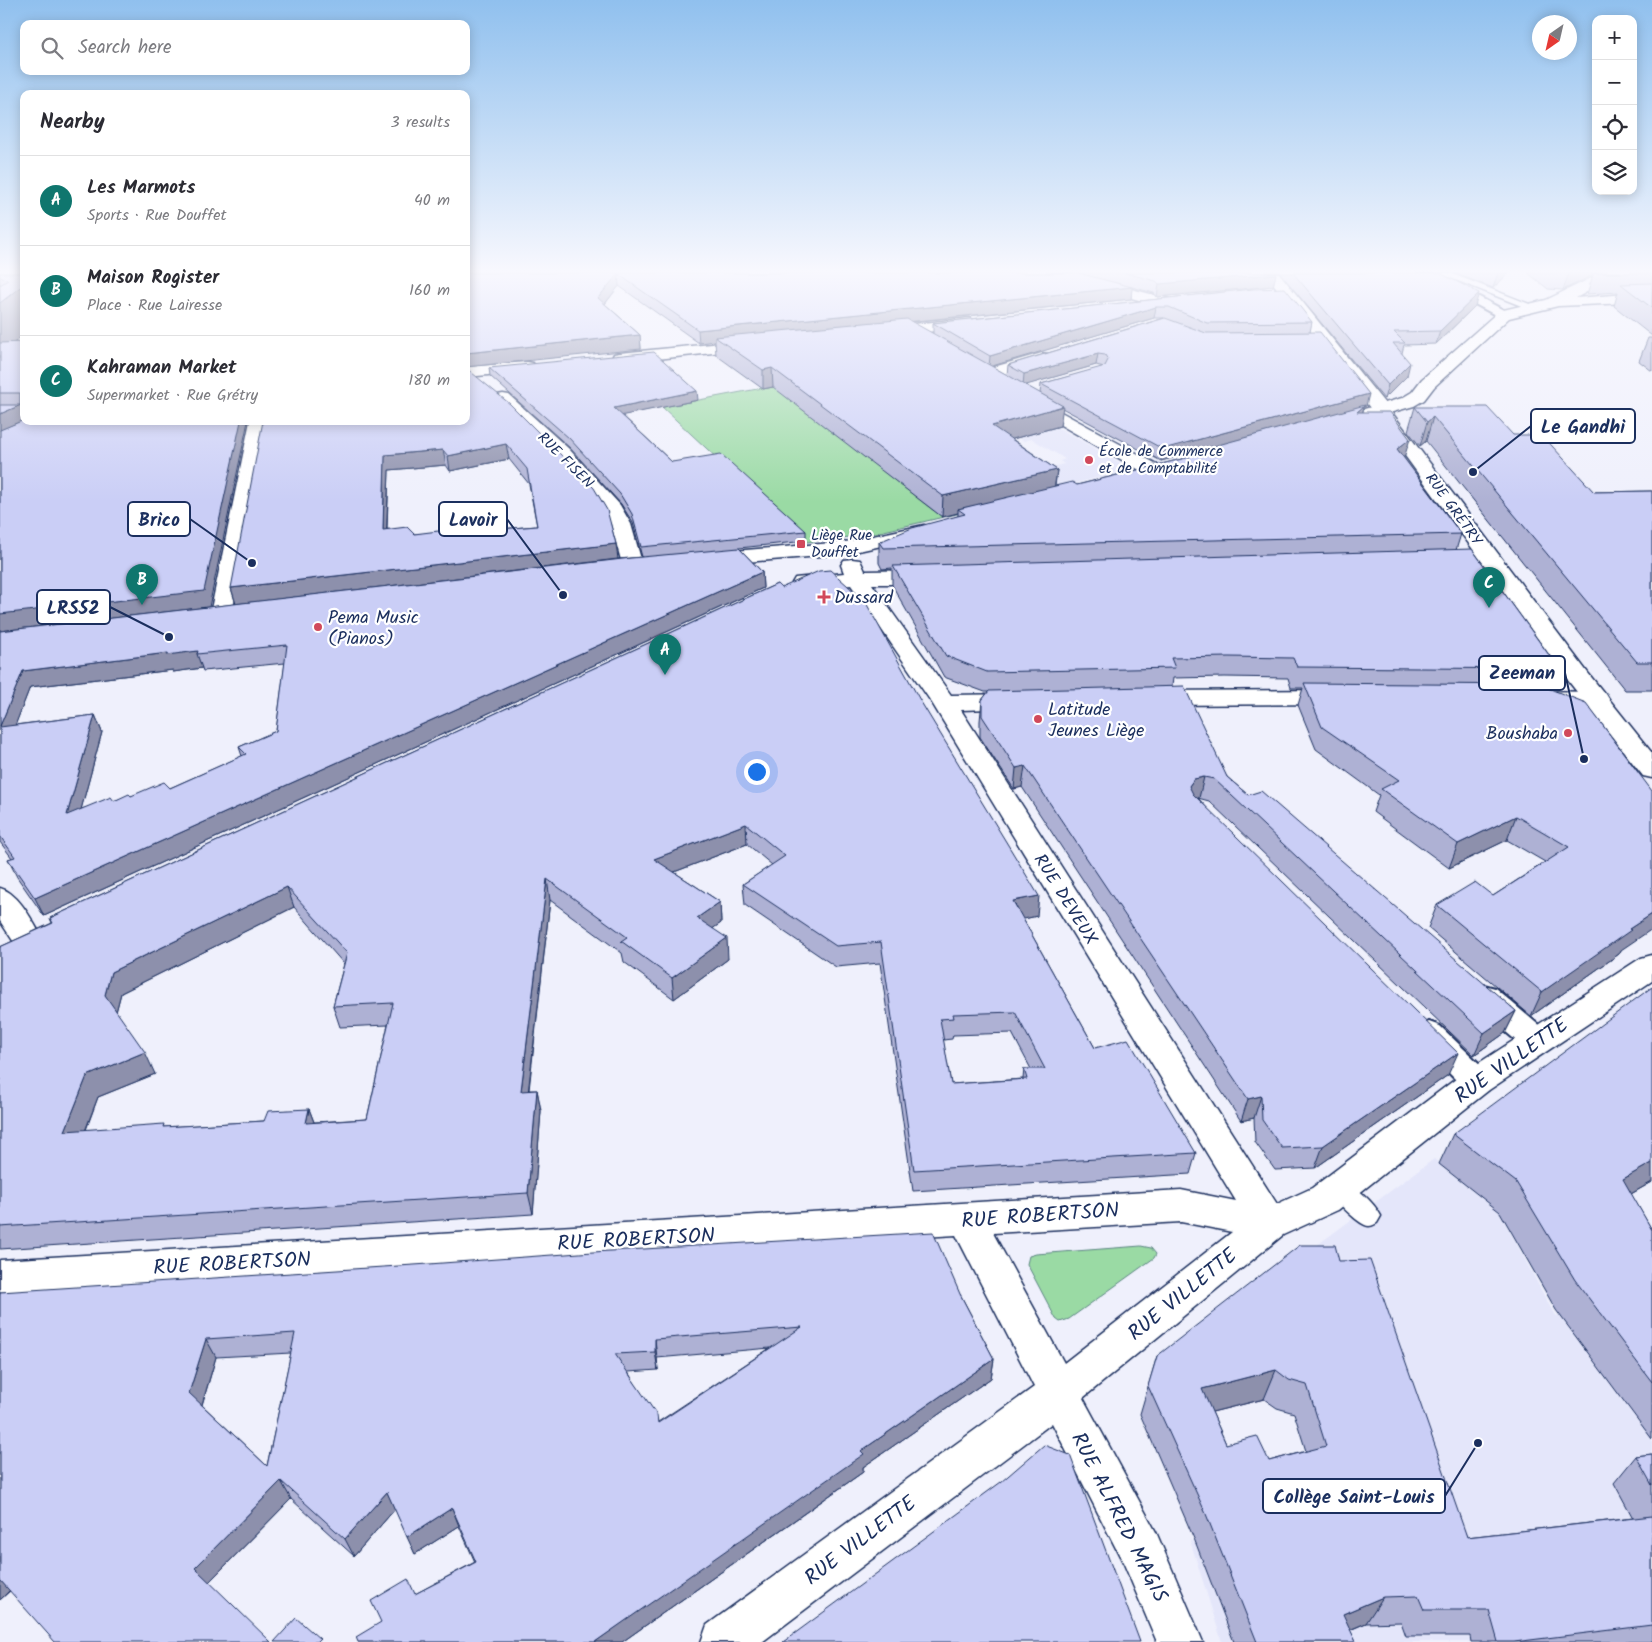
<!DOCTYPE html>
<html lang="en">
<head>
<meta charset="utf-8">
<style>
	body { margin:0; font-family:Kalam,sans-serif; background:#f7f7f7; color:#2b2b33 }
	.controls { position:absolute; right:15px; top:15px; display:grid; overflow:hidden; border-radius:10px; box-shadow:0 2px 12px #0003 }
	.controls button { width:45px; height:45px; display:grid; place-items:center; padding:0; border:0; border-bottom:1px solid #e1e1e2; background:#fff; color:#2b2b33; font:25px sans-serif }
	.compass { position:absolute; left:1532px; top:15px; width:45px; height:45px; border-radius:50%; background:#fff; box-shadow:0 2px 12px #0003; rotate:214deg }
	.you { position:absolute; left:756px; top:771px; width:18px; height:18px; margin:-12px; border:4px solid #fff; border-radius:50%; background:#1a73e8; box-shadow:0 0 0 8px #1a73e833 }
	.badge { display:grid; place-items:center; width:32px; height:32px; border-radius:50%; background:#0f766e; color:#fff; font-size:16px; font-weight:700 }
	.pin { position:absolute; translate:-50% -41px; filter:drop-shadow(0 1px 2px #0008) }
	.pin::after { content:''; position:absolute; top:26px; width:18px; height:15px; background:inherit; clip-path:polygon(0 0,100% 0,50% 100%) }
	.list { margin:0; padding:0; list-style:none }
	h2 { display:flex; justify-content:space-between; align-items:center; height:65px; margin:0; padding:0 20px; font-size:21px }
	h2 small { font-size:16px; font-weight:400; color:#7c7c81 }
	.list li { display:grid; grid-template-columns:32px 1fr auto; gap:15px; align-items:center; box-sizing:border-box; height:90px; padding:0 20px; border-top:1px solid #e1e1e2 }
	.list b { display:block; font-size:19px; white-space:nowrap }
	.list p { margin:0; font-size:16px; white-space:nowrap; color:#7c7c81 }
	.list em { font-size:16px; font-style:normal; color:#7c7c81 }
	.icon { flex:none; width:28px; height:28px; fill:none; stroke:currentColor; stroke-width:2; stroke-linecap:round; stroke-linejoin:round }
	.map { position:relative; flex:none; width:1652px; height:1642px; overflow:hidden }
	.search { position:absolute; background:#fff; box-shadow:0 2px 12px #0003; left:20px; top:20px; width:450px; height:55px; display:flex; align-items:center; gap:12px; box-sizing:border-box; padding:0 18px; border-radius:10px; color:#7c7c81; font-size:19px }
	.panel { position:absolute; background:#fff; box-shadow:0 2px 12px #0003; left:20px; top:90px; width:450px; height:335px; border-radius:10px }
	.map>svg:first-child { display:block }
	.built { fill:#e4e6fa }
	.green { fill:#9adaa4; stroke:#5a8481 }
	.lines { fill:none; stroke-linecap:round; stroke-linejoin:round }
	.service-casing { stroke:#1b2f5e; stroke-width:3 }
	.pedestrian-casing { stroke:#1b2f5e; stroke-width:4 }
	.minor-casing { stroke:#1b2f5e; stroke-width:3 }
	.tertiary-casing { stroke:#1b2f5e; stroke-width:3 }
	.service { fill:#fff; fill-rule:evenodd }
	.pedestrian { fill:#fff; fill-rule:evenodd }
	.minor { fill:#fff; fill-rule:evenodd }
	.tertiary { fill:#fff; fill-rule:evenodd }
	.wall { fill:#aeb1d4; stroke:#1b2f5e; fill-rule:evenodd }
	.shaded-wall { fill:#8d90ac; stroke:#1b2f5e }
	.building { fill:#cacef6; stroke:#1b2f5e; fill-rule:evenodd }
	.poi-dot { fill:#d1495b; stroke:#fff; stroke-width:2 }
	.labels { text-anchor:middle; stroke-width:4.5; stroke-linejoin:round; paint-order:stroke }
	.far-poi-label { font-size:15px; fill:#1b2f5e; stroke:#fff; text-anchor:start }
	.far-street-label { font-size:15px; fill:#1b2f5e; stroke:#fff }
	.poi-label { font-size:18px; fill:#1b2f5e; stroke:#fff; text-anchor:start }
	.street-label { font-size:18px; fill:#1b2f5e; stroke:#fff }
	.near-street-label { font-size:21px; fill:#1b2f5e; stroke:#fff }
	.leader { fill:none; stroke:#1b2f5e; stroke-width:2 }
	.callout-dot { fill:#1b2f5e; stroke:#fff; stroke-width:2 }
	.callout { fill:#fff; stroke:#1b2f5e; stroke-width:2 }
	.callout-label { font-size:19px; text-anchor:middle; font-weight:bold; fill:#1b2f5e }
</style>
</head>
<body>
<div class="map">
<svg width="1652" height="1642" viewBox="0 0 1652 1642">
	<rect width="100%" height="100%" fill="#eff0fc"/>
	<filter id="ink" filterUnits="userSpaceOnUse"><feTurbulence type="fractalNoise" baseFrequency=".02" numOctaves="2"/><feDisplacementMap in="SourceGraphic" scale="10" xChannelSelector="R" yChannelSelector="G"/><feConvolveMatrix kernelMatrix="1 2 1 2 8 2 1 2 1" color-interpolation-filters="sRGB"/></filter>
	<g filter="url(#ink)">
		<path class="built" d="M1057,427L1131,469L1039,493L1016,476L1064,464L1060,461L1065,459L1032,439L1024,441L1012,434L1041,431Z
			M1434,1159L1500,1212L1555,1316L1652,1300V1642H1222L1190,1540L1195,1541L1321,1507L1260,1287Z"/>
		<path class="green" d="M821,377L822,424L933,510L954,504L965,512L867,535L807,542L662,407Z
			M1141,1246L1151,1248L1156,1254L1154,1258L1069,1319L1060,1322L1056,1319L1027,1264L1029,1256L1036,1254Z"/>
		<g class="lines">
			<g class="service-casing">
				<path id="service" d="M1438,273H1450L1537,307L1529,309Z
					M1339,1178C1354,1184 1374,1202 1381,1216L1377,1223C1375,1224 1372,1226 1369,1226C1359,1226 1332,1197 1327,1188L1331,1181Z"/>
			</g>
			<g class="pedestrian-casing">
				<path id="pedestrian" d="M1417,273H1434L1511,314L1509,317H1499Z
					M1484,985L1495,988L1548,1033L1553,1041L1548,1049L1537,1053L1526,1049L1473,1004L1469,996L1473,988Z
					M1429,1022L1440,1026L1488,1072L1493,1081L1488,1090L1477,1094L1466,1090L1418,1042L1413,1034L1418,1026Z"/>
			</g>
			<g class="minor-casing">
				<path id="minor" d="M1047,273H1069L1170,299L1173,302L1165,307L1049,276Z
					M1602,273H1620L1576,298L1652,292V302L1558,306L1509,318L1434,387L1424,400L1414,406L1336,428L1330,427L1327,423L1330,419L1402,398L1412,392L1422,379L1499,311L1546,300Z
					M970,318L978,323L976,326L886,337L878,332L886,327Z
					M753,340L761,345L759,348L620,363L614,362L612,358L614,354L620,353Z
					M1042,353L1048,354L1050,358L1048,362L986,380L980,379L978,375L980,371Z
					M527,362L533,363L535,367L533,371L466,377V367Z
					M503,394L509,395L569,449L620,505L631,524L643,566L640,571L632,572L624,571L611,524L604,511L555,457L497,403L494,399L497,395Z
					M1028,394L1164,468L1167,472L1164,476H1150L1022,403L1019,399L1022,395Z
					M250,421H268L232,614L229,619L221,621L213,619L210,614Z
					M924,525L931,527L934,531L931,535L845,554L709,565L701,564L698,559L701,554L709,553L845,542Z
					M852,559L860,560L865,571L930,570L938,572L941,577L938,582L930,584H872L951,695L1020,694L1029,696L1032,701L1029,706L1020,708L961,710L1277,1204L1312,1188L1465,1072L1641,958L1652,955V981L1489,1090L1338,1210L1283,1235L1083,1398L1156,1532L1203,1642H1157L1124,1564L1052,1423L762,1642H701L707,1625L1034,1387L956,1235L0,1294V1260L1181,1190L1236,1201L932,703L851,585L803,590L795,588L792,583L795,578L844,573L841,565L844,560ZM1181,1222L1232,1232L1064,1363L993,1233Z
					M1337,690L1346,692L1349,697L1346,702L1337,704L1153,705L1144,703L1141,698L1144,693L1153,691Z
					M1535,691L1597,692L1606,694L1609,699L1606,704L1597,706L1535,705L1526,703L1523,698L1526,693Z
					M0,888C19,893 33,922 43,939L39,947L28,950L17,947L0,921Z"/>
			</g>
			<g class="tertiary-casing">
				<path id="tertiary" d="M1265,273H1279L1386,405L1588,673L1652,753V778L1643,776L1570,683L1374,413Z"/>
			</g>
			<use href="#service" class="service"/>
			<use href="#pedestrian" class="pedestrian"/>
			<use href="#minor" class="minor"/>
			<use href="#tertiary" class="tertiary"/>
		</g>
		<path class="wall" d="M0,273H24L14,342H24V421L210,607L236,604L231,588L466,368L618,559L642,557L633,523L621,504L570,448L490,376L489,368L698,400L622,415L672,462L806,531V541L739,548L762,572L763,588L44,916L17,877L8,859L12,858L0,842ZM509,459L529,484L537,526L463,532L414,534L387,529L389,470L446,465L450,471ZM285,663L276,731L239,747L242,756L170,788L131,796L81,809L102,732L95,715L15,725L30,687L173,670V672L202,668L203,671Z
			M466,273H1275L1276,274L1273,286L1157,297L1154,293L1132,287L1131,299L911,322L933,334V323L1253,289L1312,322L1310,332L1366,406H1364L1363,412L1404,458L1461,534L1456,550L1549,666L1541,685L1621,950L1619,954L1531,1016L1428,928L1437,905L1493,896L1545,862L1507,840L1449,868L1373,812L1379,795L1316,749L1298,705L1303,688H1291L1288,678L1225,677L1173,678L1172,686L1227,777L1248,795L1516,1011L1505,1033L1474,1055L1209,801L1198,798L1448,1075L1315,1168L1275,1170L1255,1142L1254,1118L1241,1121L1022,787L1014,789L980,737V721L982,700L988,692H985L944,677L892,585V568L882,569L879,563V542L958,516V513L942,517L773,387L763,389L716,355L715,341L699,343L619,286L605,304L640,335L641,349ZM1154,318H1164L1008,365L1007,375L991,366ZM1096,365L1104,367L1041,384L1040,394L1025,385ZM1062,408L1161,461L1185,454V458L1077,485L1055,486L1057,470L1012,439L1060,426Z
			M1280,273H1440L1475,306L1436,344L1404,345L1402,353L1407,376L1384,399Z
			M1454,273H1509L1493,288Z
			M1528,273H1652V336L1614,306L1618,292L1587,294L1593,275L1563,290L1548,289Z
			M1648,338H1652V371L1639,361Z
			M1415,407L1513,435L1594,492L1652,491V690H1625L1426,441L1420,446L1408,431Z
			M777,584L1037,916L1023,919L1095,1048L1196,1153L1190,1174L913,1191L880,963L836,967L745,905L743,884L772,865L747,844L674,872L720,902L721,923L713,928L728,959L674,999L624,962L622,953L550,900L529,1090H537L541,1111L533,1214L0,1249V947L52,923L50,918ZM294,907L344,964L333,1006L340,1027L388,1025L367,1119L314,1122L309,1109L264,1121L165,1127L86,1130L98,1097L155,1074L116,1012L121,993ZM1012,1033L1031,1069H1024L1023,1079L951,1084L943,1040L952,1039L953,1035Z
			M1453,1134L1652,1182L1631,1194L1652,1230V1439L1556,1310L1500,1212L1439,1164Z
			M1339,1261L1467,1537L1633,1518L1614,1483L1636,1456L1652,1454V1642H1471L1470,1636H1406L1401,1622L1366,1623L1350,1630L1356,1642H1234L1195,1541L1140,1414L1157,1356ZM1264,1399L1277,1408L1294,1413L1306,1451L1269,1461L1226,1444L1212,1412Z
			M0,1292L960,1294L994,1359L991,1378L863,1467V1472L622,1642H358L415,1594L475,1562L459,1526L415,1554L395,1509L354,1556L291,1499L209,1582L10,1591L0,1600ZM770,1348L658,1422L628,1372L658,1370L657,1358ZM291,1353L267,1466L202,1405L216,1357Z"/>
		<path class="shaded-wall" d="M1498,273H1509L1493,288Z
			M1569,273H1599H1594L1593,275L1563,290Z
			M618,274L619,286L599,311L598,298Z
			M1276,274L1273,286L1157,297L1159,284Z
			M0,283L6,299L24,284V334L3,352L0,344Z
			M1132,287L1131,299L721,341L715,337V341L699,343L698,330Z
			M1479,293L1475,306L1436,344L1440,331Z
			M1156,307L1154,318L989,367L990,356Z
			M640,335L641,349L466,367V353Z
			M1098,354L1096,365L1023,386L1024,374Z
			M1410,363L1407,376L1384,399L1388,385Z
			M772,368L773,387L763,389V370Z
			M697,391L698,400L615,417L614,408Z
			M1369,394L1366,406H1364L1360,423L1357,412L1363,407L1161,461L1163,449Z
			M21,405L24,413V420L0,431V414Z
			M1063,406L1060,426L991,445L992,426Z
			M1433,417L1426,441L1420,446L1427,422Z
			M241,421H248L209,607L0,631V614Z
			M1410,439L1404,458L1397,449Z
			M506,444L509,459L450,471L448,456Z
			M443,450L446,465L389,470L386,545L383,530L385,455Z
			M1057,470L1054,490L958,509V513L942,517L943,496Z
			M616,544L618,559L236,604L231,588Z
			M762,572L763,588L44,916L35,898Z
			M198,651L197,654L202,668L173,672V670L30,687L8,744L0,728V726L23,671L168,653Z
			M1549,666L1541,686L1536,690L1545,669Z
			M95,715L102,732L75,832L67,815Z
			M1025,766L1022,787L1014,789L1016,768Z
			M1204,777L1199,798L1190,800L1189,786L1194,779Z
			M1516,816L1507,840L1449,868L1458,844Z
			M746,824L747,844L656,879L654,859Z
			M547,879L550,900L526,1112L521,1091Z
			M287,887L294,907L121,993L115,1016L105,995L111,972Z
			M1039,896L1037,916L1011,922L1013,901Z
			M720,902L721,923L699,938L697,918Z
			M1652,914V929L1621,950L1619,954L1531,1016L1542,992L1629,929Z
			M727,938L728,959L674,999L672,978Z
			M1516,1011L1505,1033L1474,1055L1484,1033Z
			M145,1052L155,1074L98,1097L77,1152L65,1131L87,1076Z
			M1458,1053L1448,1075L1315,1168L1323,1146Z
			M537,1090L541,1111L533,1214L528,1193Z
			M1261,1096L1254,1118L1241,1121L1248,1099Z
			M309,1109L317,1130L306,1123Z
			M1652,1163V1182L1604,1209L1623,1179Z
			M206,1339L216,1357L200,1411L189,1393Z
			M655,1339L657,1358L658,1370L655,1352Z
			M994,1359L991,1378L863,1467V1472L823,1500L622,1642H595L861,1451Z
			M1276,1370L1264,1399L1192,1417L1202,1389Z
			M281,1481L291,1499L207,1584L195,1568Z
			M387,1492L395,1509L354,1556L345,1539Z
			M452,1508L459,1526L415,1554L407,1537Z
			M0,1580L10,1590L0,1600Z
			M1383,1597L1366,1623L1328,1639L1343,1614Z"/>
		<path class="building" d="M0,273H24V284L0,303V285L8,280L0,277Z
			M466,273H1078L1132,287L698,330L618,274L598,298L640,335L466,353Z
			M1125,273H1275L1276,274L1159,284L1156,281Z
			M1293,273H1440L1479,293L1440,331L1394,332L1405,343H1393L1410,363L1388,385Z
			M1652,283V308L1621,284Z
			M1285,288L1312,322L1207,323L1169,307H1156L990,356L933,323L1253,289Z
			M1165,318L1206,333L1320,332L1369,394L1163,449L1041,384L1105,366L1108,360L1105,355L1098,354L1024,374L1008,365Z
			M907,319L1063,406L992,426L1057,470L943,496L772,368L763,370L715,337Z
			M24,342V405H21L0,414V405H20V393H0V343Z
			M654,352L697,391L614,408L672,462L721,454L806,531L641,547L632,514L620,494L569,438L489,368Z
			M466,368L510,404L594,488L607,510L616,544L231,588L263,421H466ZM506,444L527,469L537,526L463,532V528L414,534L407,527L383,530L385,455L443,450L448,456Z
			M1365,405L1357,412H1390L1410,439L1397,449L1461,534L883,548L879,542L912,528L965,514L958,509L1072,482L1077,485L1190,457L1185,454Z
			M1415,407H1487L1513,435H1542L1594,492L1652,491V662H1637L1433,417L1427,422Z
			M24,420V421H241L204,591L0,614V430Z
			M739,548L762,572L35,898L8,859L15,857L0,836V727L95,715L67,815L111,797L114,801L129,794L131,796L164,782L170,788L246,754L239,747L276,731L287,645L197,654L198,651L167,655L168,653L23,671L0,726V631L631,558Z
			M1472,549L1549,655V666L1545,669L1297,667L1293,658L1229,657L1171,658L1175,668L987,672L946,656L893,566Z
			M830,570L865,601L921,702L1039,896L1013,901L1095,1048L1128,1039L1196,1153L914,1170L881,942L836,946L743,884L785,856L746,824L654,859L720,902L697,918L727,938L672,978L621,941L627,937L547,879L521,1091L537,1090L528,1193L0,1227V947L53,923L50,918L777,584L781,588L819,571ZM287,887L347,953L333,1006L393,1003L367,1119L306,1123L309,1109L268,1111L264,1121L163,1127L164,1124L65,1131L87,1076L145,1052L105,995L111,972ZM1015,1012L1045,1069H1024L1027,1079L951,1084L940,1019L954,1018L953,1014Z
			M1304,683L1540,685L1586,703L1652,791V914L1629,929L1631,930L1542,992L1437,905L1475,882L1493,896L1569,847L1516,816L1458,844L1381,789L1399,780L1322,727Z
			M1184,686L1227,777L1248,795L1261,791L1516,1011L1484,1033L1214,779L1204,777L1194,779L1189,786L1193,794L1458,1053L1323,1146L1282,1148L1262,1120L1261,1096L1248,1099L1025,766L1016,768L982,716V700L989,691Z
			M1652,987V1163L1623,1179L1652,1230V1382L1575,1280L1516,1182L1453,1134Z
			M933,1232L960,1294L994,1359L861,1451L864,1454L595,1642H358L356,1637L381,1622L371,1601L408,1579L415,1594L476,1562L452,1508L407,1537L387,1492L345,1539L281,1481L195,1568L271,1642H55L0,1580V1292L429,1264L593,1252ZM802,1327L658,1423L657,1415L615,1354L655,1352V1339ZM295,1333L267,1466L189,1393L206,1339Z
			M1300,1245H1335L1339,1261L1370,1260L1467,1537L1652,1516V1625L1514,1642H1498L1489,1610H1424L1418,1596L1383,1597L1343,1614L1356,1642H1257L1206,1514L1148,1386L1157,1356ZM1276,1370L1289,1380L1307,1385L1326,1446L1269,1461L1257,1436L1226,1444L1202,1389Z
			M1044,1445L1070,1455L1140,1642H783L1001,1482Z
			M1652,1454V1485L1636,1456Z
			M296,1618L320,1639L317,1642H274Z"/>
	</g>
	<linearGradient id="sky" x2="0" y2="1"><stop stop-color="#90c0ee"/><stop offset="0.54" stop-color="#f8f8fe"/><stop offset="1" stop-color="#f8f8fe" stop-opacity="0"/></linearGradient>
	<rect width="1652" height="502" fill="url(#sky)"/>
	<g class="poi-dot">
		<circle cx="1089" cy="460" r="5"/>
		<rect x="796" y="539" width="10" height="10" rx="2.5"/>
		<path d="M821.5 589.5h5v5h5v5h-5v5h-5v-5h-5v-5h5z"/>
		<circle cx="318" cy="627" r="5"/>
		<circle cx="1038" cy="719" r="5"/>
		<circle cx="1568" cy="733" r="5"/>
	</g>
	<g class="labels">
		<g class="far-poi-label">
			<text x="1099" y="456">École de Commerce<tspan x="1099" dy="17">et de Comptabilité</tspan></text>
			<text x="811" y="540">Liège Rue<tspan x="811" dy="17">Douffet</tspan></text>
		</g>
		<g class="far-street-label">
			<text transform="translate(566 460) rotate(45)" y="5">RUE FISEN</text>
			<text transform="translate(1454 509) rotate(54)" y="5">RUE GRÉTRY</text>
		</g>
		<g class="poi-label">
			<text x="834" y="603">Dussard</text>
			<text x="328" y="623">Pema Music<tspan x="328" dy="21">(Pianos)</tspan></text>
			<text x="1048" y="715">Latitude<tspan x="1048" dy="21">Jeunes Liège</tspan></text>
			<text x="1558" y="739" text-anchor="end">Boushaba</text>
		</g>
		<g class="street-label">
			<text transform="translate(1066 899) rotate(58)" y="6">RUE DEVEUX</text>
		</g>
		<g class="near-street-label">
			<text transform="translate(1511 1060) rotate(-35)" y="7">RUE VILLETTE</text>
			<text transform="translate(1040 1215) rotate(-4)" y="7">RUE ROBERTSON</text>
			<text transform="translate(636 1239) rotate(-3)" y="7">RUE ROBERTSON</text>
			<text transform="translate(232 1263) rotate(-3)" y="7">RUE ROBERTSON</text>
			<text transform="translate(1182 1294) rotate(-39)" y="7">RUE VILLETTE</text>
			<text transform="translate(1120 1517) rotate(63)" y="7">RUE ALFRED MAGIS</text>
			<text transform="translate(860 1540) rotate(-37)" y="7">RUE VILLETTE</text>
		</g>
	</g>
	<path class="leader" d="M1473 472L1531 426M563 595L507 519M252 563L190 519M169 637L110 607M1584 759L1565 673M1478 1443L1445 1496"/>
	<g class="callout-dot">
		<circle cx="1473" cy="472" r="5"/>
		<circle cx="563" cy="595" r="5"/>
		<circle cx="252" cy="563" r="5"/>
		<circle cx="169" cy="637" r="5"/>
		<circle cx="1584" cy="759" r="5"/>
		<circle cx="1478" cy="1443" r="5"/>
	</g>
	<g class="callout">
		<rect x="1531" y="409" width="104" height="34" rx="5"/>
		<rect x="439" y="502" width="68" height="34" rx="5"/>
		<rect x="128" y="502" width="62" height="34" rx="5"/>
		<rect x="37" y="590" width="73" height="34" rx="5"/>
		<rect x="1479" y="656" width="86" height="34" rx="5"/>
		<rect x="1263" y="1479" width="182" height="34" rx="5"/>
	</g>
	<g class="callout-label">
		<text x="1583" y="433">Le Gandhi</text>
		<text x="473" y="526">Lavoir</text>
		<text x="159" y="526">Brico</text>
		<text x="73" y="614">LRS52</text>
		<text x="1522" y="679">Zeeman</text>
		<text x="1354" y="1503">Collège Saint-Louis</text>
	</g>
</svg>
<div class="controls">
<button>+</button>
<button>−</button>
<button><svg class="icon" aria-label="locate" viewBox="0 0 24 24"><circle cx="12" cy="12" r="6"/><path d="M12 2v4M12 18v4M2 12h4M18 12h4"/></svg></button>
<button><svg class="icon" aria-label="layers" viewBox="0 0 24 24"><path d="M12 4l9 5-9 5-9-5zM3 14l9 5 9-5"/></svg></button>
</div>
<svg class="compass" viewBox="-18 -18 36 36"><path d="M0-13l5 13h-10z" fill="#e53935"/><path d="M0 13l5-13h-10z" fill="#7c7c81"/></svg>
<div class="you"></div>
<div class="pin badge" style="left:665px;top:675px">A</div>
<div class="pin badge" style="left:142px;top:605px">B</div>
<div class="pin badge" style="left:1489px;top:608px">C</div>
<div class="search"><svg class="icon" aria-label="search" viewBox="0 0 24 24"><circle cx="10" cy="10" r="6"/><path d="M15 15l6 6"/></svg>Search here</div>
<section class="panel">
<h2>Nearby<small>3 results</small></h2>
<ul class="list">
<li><span class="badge">A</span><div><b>Les Marmots</b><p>Sports · Rue Douffet</p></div><em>40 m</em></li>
<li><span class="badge">B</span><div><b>Maison Rogister</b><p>Place · Rue Lairesse</p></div><em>160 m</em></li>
<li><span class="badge">C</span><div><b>Kahraman Market</b><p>Supermarket · Rue Grétry</p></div><em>180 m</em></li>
</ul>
</section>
</div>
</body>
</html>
